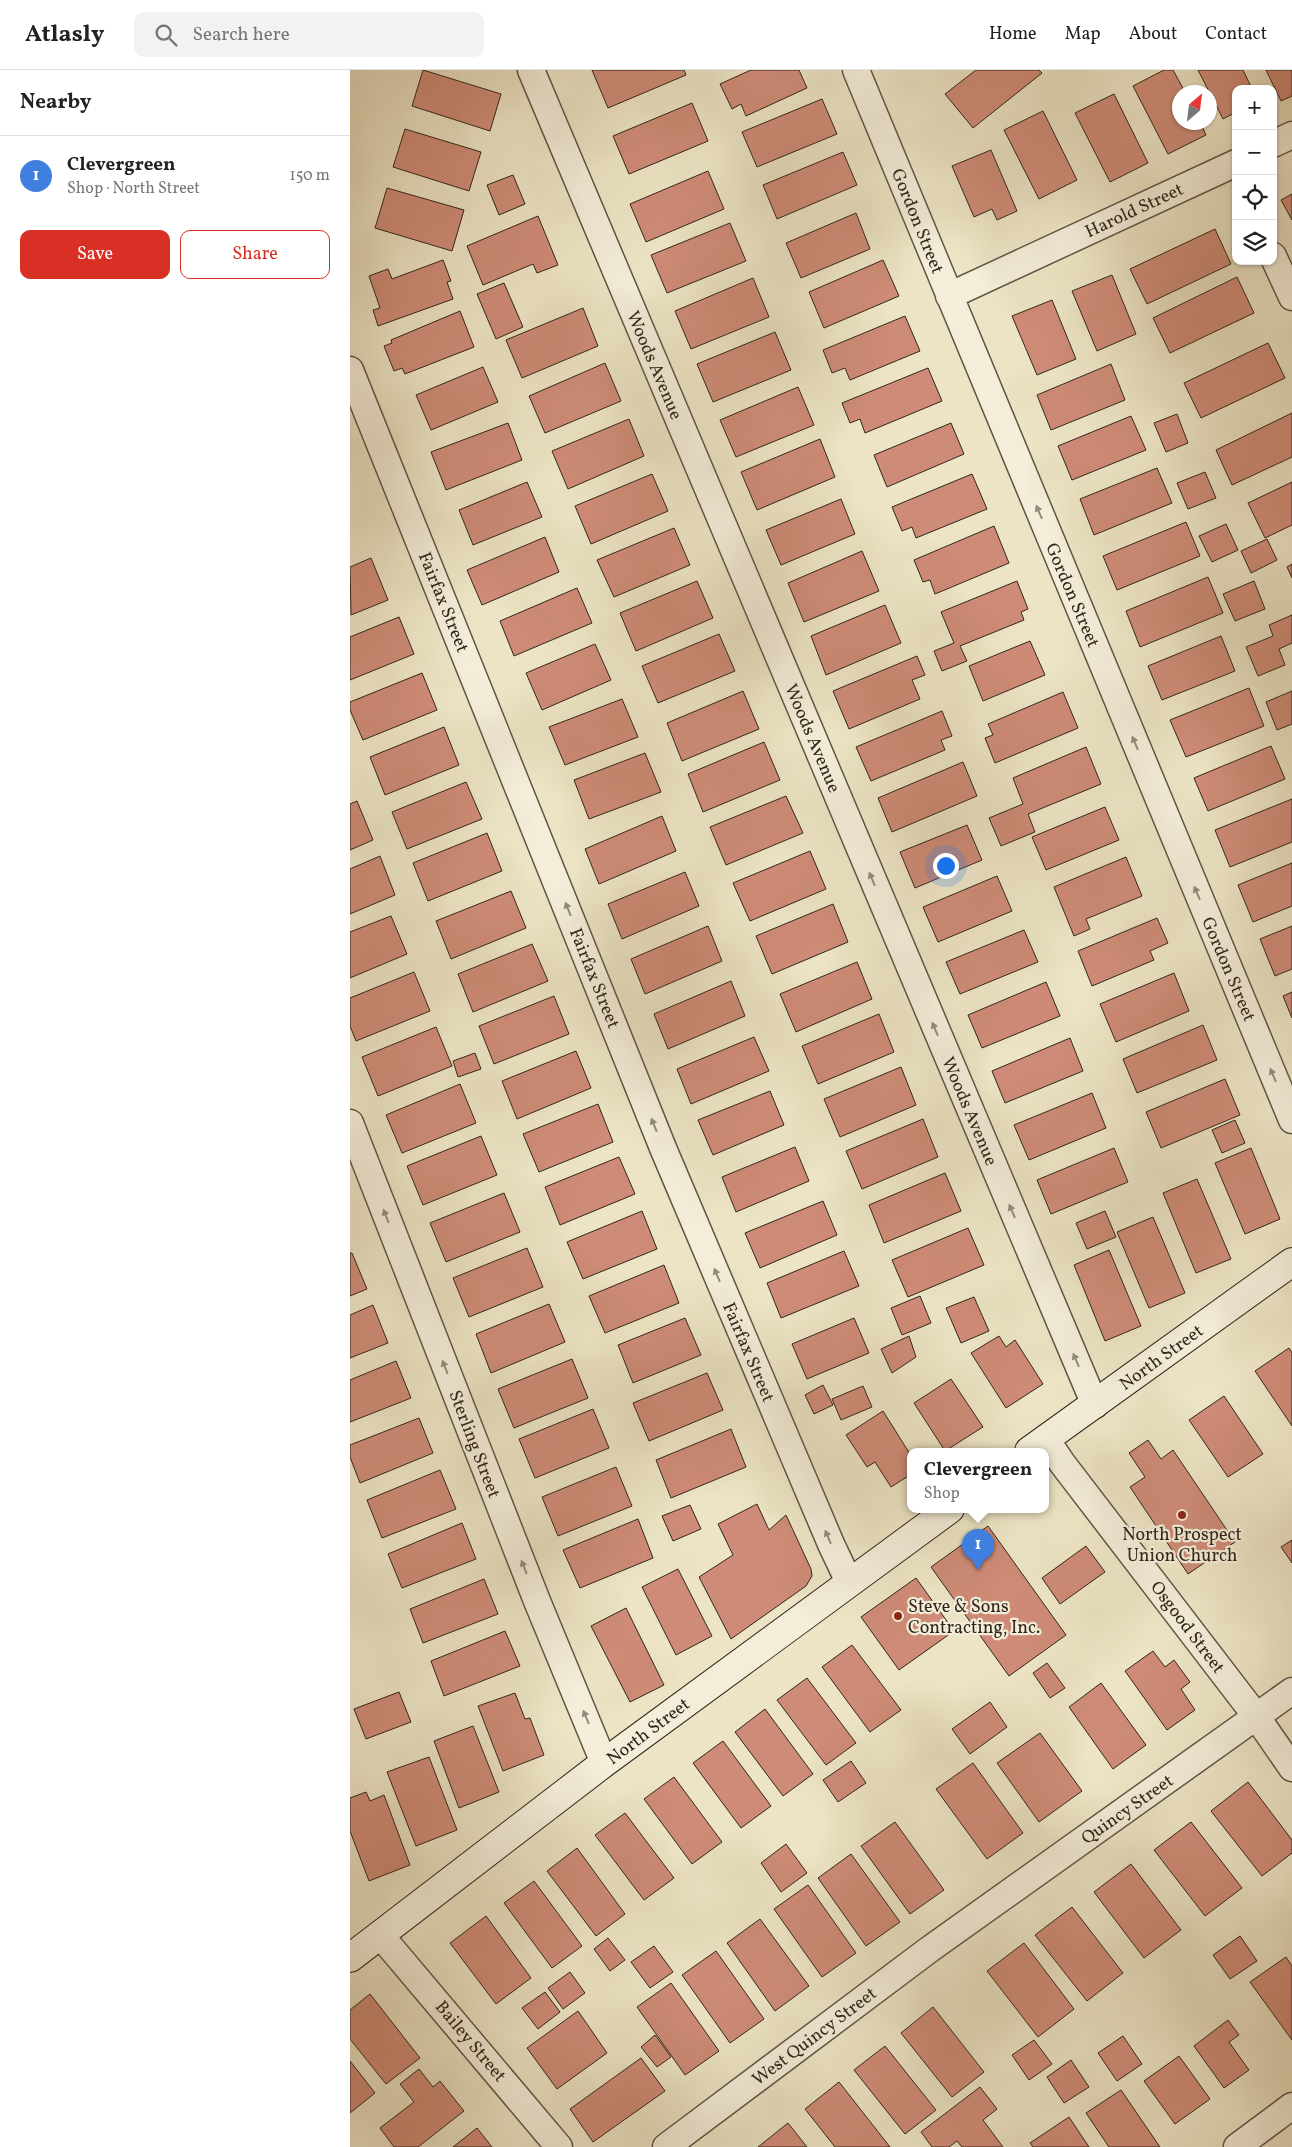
<!DOCTYPE html>
<html lang="en">
<head>
<meta charset="utf-8">
<style>
	body { margin:0; font-family:Vollkorn,serif; background:#f2f2f2; color:#222 }
	.controls { position:absolute; right:15px; top:15px; display:grid; overflow:hidden; border-radius:10px; box-shadow:0 1px 4px #0004 }
	.controls button { width:45px; height:45px; display:grid; place-items:center; padding:0; border:0; border-bottom:1px solid #e0e0e0; background:#fff; color:#222; font:25px sans-serif }
	.compass { position:absolute; left:822px; top:15px; width:45px; height:45px; border-radius:50%; background:#fff; box-shadow:0 1px 4px #0004; rotate:28deg }
	.you { position:absolute; left:595px; top:795px; width:18px; height:18px; margin:-12px; border:4px solid #fff; border-radius:50%; background:#1a73e8; box-shadow:0 0 0 8px #1a73e833 }
	.badge { display:grid; place-items:center; width:32px; height:32px; border-radius:50%; background:#d93025; color:#fff; font-size:16px; font-weight:700 }
	.pin { position:absolute; translate:-50% -41px; filter:drop-shadow(0 1px 2px #0008) }
	.pin::after { content:''; position:absolute; top:26px; width:18px; height:15px; background:inherit; clip-path:polygon(0 0,100% 0,50% 100%) }
	.popup { position:absolute; left:557px; top:1378px; width:142px; height:65px; box-sizing:border-box; display:grid; place-content:center; border-radius:10px; background:#fff; filter:drop-shadow(0 1px 4px #0005); font-size:16px; white-space:nowrap; color:#767676 }
	.popup b { font-size:19px; color:#222 }
	.popup::after { content:''; position:absolute; left:50%; top:100%; margin-left:-10px; border:10px solid transparent; border-top-color:#fff }
	.list { margin:0; padding:0; list-style:none }
	h2 { display:flex; justify-content:space-between; align-items:center; height:65px; margin:0; padding:0 20px; font-size:21px }
	h2 small { font-size:16px; font-weight:400; color:#767676 }
	.list li { display:grid; grid-template-columns:32px 1fr auto; gap:15px; align-items:center; box-sizing:border-box; height:80px; padding:0 20px; border-top:1px solid #e0e0e0 }
	.list b { display:block; font-size:19px; white-space:nowrap }
	.list p { margin:0; font-size:16px; white-space:nowrap; color:#767676 }
	.list em { font-size:16px; font-style:normal; color:#767676 }
	.actions { display:flex; gap:10px; padding:15px 20px }
	.actions a { flex:1; padding:11px 0; border:1px solid #d93025; border-radius:10px; text-align:center; font-size:18px; color:#d93025 }
	.actions .main { background:#d93025; color:#fff }
	.icon { flex:none; width:28px; height:28px; fill:none; stroke:currentColor; stroke-width:2; stroke-linecap:round; stroke-linejoin:round }
	.map { position:relative; flex:none; width:942px; height:2077px; overflow:hidden }
	header { display:flex; align-items:center; gap:30px; box-sizing:border-box; height:70px; padding:0 25px; background:#fff; border-bottom:1px solid #e0e0e0 }
	header strong { font-size:24px }
	nav { display:flex; gap:28px; margin-inline-start:auto; font-size:18px }
	.search { width:350px; height:45px; background:#f2f2f2; display:flex; align-items:center; gap:12px; box-sizing:border-box; padding:0 18px; border-radius:10px; color:#767676; font-size:19px }
	main { display:flex }
	aside { flex:1; background:#fff }
	.map>svg:first-child { display:block }
	.building { fill:#ce8b77; stroke:#32261c }
	.lines { fill:none; stroke-linecap:round; stroke-linejoin:round }
	.street-casing { stroke:#605646; stroke-width:29 }
	.secondary-casing { stroke:#32261c; stroke-width:30 }
	.street { stroke:#f3edd9; stroke-width:26 }
	.secondary { stroke:#f3edd9; stroke-width:28 }
	.oneway { fill:#928a7a }
	.poi-dot { fill:#8f2418; stroke:#f3edd9; stroke-width:2 }
	.labels { text-anchor:middle; stroke-width:4.5; stroke-linejoin:round; paint-order:stroke }
	.street-label { font-size:18px; fill:#32261c; stroke:#f3edd9 }
	.poi-label { font-size:18px; fill:#32261c; stroke:#f3edd9 }
</style>
</head>
<body>
<header>
<strong>Atlasly</strong>
<div class="search"><svg class="icon" aria-label="search" viewBox="0 0 24 24"><circle cx="10" cy="10" r="6"/><path d="M15 15l6 6"/></svg>Search here</div>
<nav><a>Home</a><a>Map</a><a>About</a><a>Contact</a></nav>
</header>
<main>
<aside>
<h2>Nearby<small></small></h2>
<ul class="list">
<li><span class="badge" style="background:#3f7fe0">1</span><div><b>Clevergreen</b><p>Shop · North Street</p></div><em>150 m</em></li>
</ul>
<div class="actions"><a class="main">Save</a><a>Share</a></div>
</aside>
<div class="map">
<svg width="942" height="2077" viewBox="0 0 942 2077">
	<rect width="100%" height="100%" fill="#ece4c5"/>
	<filter id="stains"><feTurbulence type="fractalNoise" baseFrequency=".004" numOctaves="4"/><feColorMatrix values="0 0 0 0 .2 0 0 0 0 .09 0 0 0 0 .02 0 0 0 .5 -.17"/></filter>
	<radialGradient id="worn" r=".72"><stop offset=".6" stop-color="#630" stop-opacity="0"/><stop offset="1" stop-color="#630" stop-opacity=".3"/></radialGradient>
	<path class="building" d="M73,0L151,24L140,61L62,36Z
		M242,0H334L336,5L258,38Z
		M401,0H449L457,18L396,46L391,34L382,39L370,14Z
		M626,0H689L692,3L623,58L595,24Z
		M814,0H823L835,22H829V52H850L856,65L818,84L783,16Z
		M848,0H893L902,19H886V42L873,49Z
		M916,0H942V26L931,31Z
		M764,24L798,93L760,112L725,43Z
		M472,29L487,64L407,97L392,62Z
		M342,33L358,71L279,104L263,66Z
		M693,41L727,110L689,129L654,60Z
		M55,59L131,82L119,121L43,97Z
		M641,80L667,141L647,150L642,139L624,147L602,96Z
		M493,82L507,115L427,149L413,115Z
		M358,101L374,139L296,172L280,134Z
		M163,105L175,134L149,145L137,115Z
		M37,118L114,140L102,181L25,158Z
		M942,124V150L931,130Z
		M506,143L520,179L451,208L436,173Z
		M188,146L208,195L187,203L183,194L133,215L117,176Z
		M380,153L396,191L317,223L301,185Z
		M865,159L881,194L797,234L780,199Z
		M93,190L101,211L97,212L103,229L28,256L23,240L30,238L19,206L38,199L42,209Z
		M533,190L549,226L474,258L459,222Z
		M762,205L786,264L747,281L722,221Z
		M887,207L904,243L820,283L803,248Z
		M403,208L419,247L341,279L325,241Z
		M154,213L173,257L146,269L127,224Z
		M702,230L726,289L687,305L662,246Z
		M233,238L248,276L172,308L156,270Z
		M110,241L124,277L55,304L52,298L44,301L34,276L42,273L41,270Z
		M555,246L570,281L500,310L495,298L482,303L473,280Z
		M425,262L441,300L363,332L347,294Z
		M918,273L935,308L851,348L834,313Z
		M255,293L271,331L195,363L179,326Z
		M761,294L775,330L701,360L687,325Z
		M133,297L148,332L81,360L66,325Z
		M578,298L592,331L515,363L510,349L500,353L492,333Z
		M448,317L464,355L386,387L370,350Z
		M942,343V387L882,415L866,380Z
		M827,344L838,373L816,382L804,353Z
		M781,346L796,380L722,410L708,376Z
		M279,349L294,386L218,419L202,381Z
		M158,353L172,390L96,420L81,382Z
		M601,353L614,384L537,417L524,385Z
		M470,369L485,407L407,440L391,402Z
		M807,398L822,433L744,465L730,429Z
		M855,402L866,428L838,439L827,413Z
		M302,404L318,441L241,474L225,436Z
		M622,404L637,439L566,468L562,457L552,461L542,437Z
		M177,412L192,447L123,475L109,440Z
		M942,412V455L915,468L898,433Z
		M491,429L505,464L431,495L416,460Z
		M836,452L850,486L767,520L753,486Z
		M876,454L888,480L862,492L849,466Z
		M644,456L659,493L585,524L580,510L573,512L564,490Z
		M324,458L340,495L264,527L247,490Z
		M195,467L209,502L132,535L117,500Z
		M917,469L927,490L901,503L891,481Z
		M512,481L529,521L454,552L438,513Z
		M21,488L38,530L1,545L0,497Z
		M942,494V508L937,497Z
		M858,507L873,543L790,577L776,541Z
		M347,511L363,548L286,581L270,543Z
		M667,511L678,539L671,542L674,550L610,576L617,591L592,601L584,581L604,573L591,542Z
		M904,511L915,539L885,551L873,524Z
		M227,518L242,553L164,586L150,551Z
		M535,535L551,573L476,605L461,566Z
		M942,545V573L929,579L935,595L908,606L896,577L923,566L919,555Z
		M49,547L64,584L0,610V567Z
		M369,564L385,601L308,633L292,596Z
		M871,566L885,601L812,630L798,596Z
		M680,571L695,605L633,631L619,596Z
		M245,574L261,610L192,640L176,603Z
		M567,586L575,605L562,610L570,629L499,659L483,621Z
		M72,603L87,640L13,670L0,640V632Z
		M899,618L914,656L836,687L820,650Z
		M393,621L409,659L332,691L317,653Z
		M942,621V654L927,660L916,632Z
		M713,622L728,658L645,693L635,668L643,665L638,654Z
		M272,629L288,667L215,695L199,657Z
		M592,641L602,666L591,670L595,680L521,711L506,677Z
		M94,657L109,695L35,725L20,687Z
		M414,672L430,710L353,742L338,704Z
		M921,676L935,709L858,741L844,708Z
		M736,677L751,714L678,744L685,762L651,776L639,748L673,734L663,708Z
		M295,683L311,722L239,749L224,710Z
		M613,692L627,726L542,762L528,728Z
		M116,712L132,749L57,779L42,742Z
		M436,726L453,763L376,795L360,757Z
		M942,729V772L880,797L865,760Z
		M7,731L23,770L0,780V734Z
		M755,737L769,770L696,800L682,767Z
		M312,746L326,781L249,814L235,779Z
		M617,755L632,790L565,818L550,782Z
		M137,763L152,801L78,831L63,793Z
		M460,781L476,819L400,851L383,813Z
		M30,786L45,825L0,844V799Z
		M776,787L792,826L736,849L740,859L724,866L704,817Z
		M942,793V836L903,852L888,815Z
		M335,802L349,836L272,869L258,834Z
		M647,806L662,841L588,872L573,837Z
		M161,821L176,858L101,889L86,851Z
		M483,834L498,872L422,904L406,866Z
		M41,846L57,884L0,908V862Z
		M807,848L818,873L800,881L804,890L742,916L728,881Z
		M358,856L372,891L295,924L281,889Z
		M942,856V899L925,906L910,869Z
		M674,860L688,892L610,924L596,892Z
		M182,874L198,911L123,942L108,904Z
		M507,892L522,929L446,962L430,924Z
		M64,902L80,941L6,971L0,956V928Z
		M824,903L839,941L766,972L750,934Z
		M381,911L395,946L318,979L304,944Z
		M696,912L710,946L632,978L618,945Z
		M942,922V948L933,926Z
		M204,926L219,964L144,994L129,956Z
		M529,944L544,982L468,1014L452,976Z
		M853,955L867,990L787,1023L773,989Z
		M86,957L102,996L28,1026L12,987Z
		M404,967L419,1001L341,1034L327,999Z
		M720,968L733,1001L655,1033L642,1001Z
		M226,981L241,1018L167,1049L152,1011Z
		M125,983L131,999L108,1007L103,991Z
		M551,997L566,1035L490,1067L474,1029Z
		M875,1009L890,1045L811,1078L796,1042Z
		M110,1014L126,1053L52,1083L36,1045Z
		M420,1021L434,1055L363,1085L348,1050Z
		M742,1023L756,1058L679,1090L664,1055Z
		M248,1034L263,1072L189,1102L173,1064Z
		M573,1049L588,1087L512,1119L496,1081Z
		M885,1050L895,1073L872,1083L862,1060Z
		M131,1066L147,1105L73,1135L57,1096Z
		M445,1077L459,1111L386,1142L372,1107Z
		M764,1078L778,1112L701,1144L687,1110Z
		M901,1078L930,1149L895,1164L865,1093Z
		M269,1087L285,1124L210,1155L195,1117Z
		M595,1103L611,1141L534,1173L519,1135Z
		M847,1109L881,1189L846,1203L813,1123Z
		M154,1123L170,1162L96,1192L80,1153Z
		M473,1131L487,1165L410,1198L395,1163Z
		M292,1141L307,1179L233,1209L217,1172Z
		M755,1141L766,1167L737,1179L726,1153Z
		M803,1147L835,1223L799,1238L767,1162Z
		M618,1158L634,1195L558,1227L542,1190Z
		M177,1178L193,1217L119,1247L103,1208Z
		M759,1180L791,1256L755,1271L724,1195Z
		M494,1181L509,1216L431,1248L417,1213Z
		M0,1183H2L17,1219L0,1226Z
		M314,1195L329,1233L255,1263L239,1226Z
		M570,1226L581,1253L552,1265L541,1238Z
		M624,1227L639,1261L611,1273L596,1238Z
		M199,1234L215,1272L141,1303L126,1264Z
		M23,1235L38,1273L0,1288V1245Z
		M335,1248L351,1285L283,1313L268,1275Z
		M504,1248L519,1283L457,1309L442,1274Z
		M559,1266L566,1287L542,1303L531,1279Z
		M649,1266L656,1277L665,1270L693,1314L656,1338L621,1283Z
		M939,1278L942,1283V1356L905,1301Z
		M222,1289L238,1328L164,1358L148,1319Z
		M46,1291L61,1328L0,1352V1310Z
		M357,1303L373,1340L299,1371L283,1333Z
		M601,1309L633,1357L595,1381L564,1333Z
		M473,1315L483,1335L464,1344L455,1325Z
		M513,1316L522,1337L491,1350L482,1329Z
		M874,1326L913,1384L878,1407L839,1350Z
		M243,1339L259,1378L185,1408L169,1369Z
		M533,1341L560,1384V1405L541,1417L525,1392L517,1397L496,1365Z
		M69,1348L83,1383L10,1413L0,1387V1375Z
		M381,1359L396,1397L321,1428L306,1390Z
		M798,1370L811,1389L823,1380L885,1472L838,1504L780,1417L795,1407L779,1383Z
		M266,1397L282,1436L208,1466L192,1427Z
		M90,1400L106,1439L32,1468L17,1430Z
		M407,1434L419,1460L436,1445L461,1499L462,1506L456,1516L381,1569L349,1507L383,1485L368,1454Z
		M340,1435L351,1459L323,1471L312,1446Z
		M288,1449L303,1488L230,1518L213,1480Z
		M112,1453L126,1489L52,1518L38,1484Z
		M638,1456L716,1565L659,1606L581,1497Z
		M942,1470V1493L931,1477Z
		M736,1476L755,1502L710,1534L692,1508Z
		M328,1499L362,1566L326,1585L292,1517Z
		M566,1508L604,1561L549,1600L511,1547Z
		M134,1509L148,1544L73,1573L60,1539Z
		M276,1538L314,1615L280,1632L241,1556Z
		M155,1561L170,1596L94,1626L81,1591Z
		M502,1575L551,1640L520,1662L472,1597Z
		M803,1581L815,1597L824,1590L840,1612L831,1619L845,1640L817,1660L775,1601Z
		M697,1593L715,1618L700,1628L683,1603Z
		M457,1608L506,1673L476,1695L427,1630Z
		M751,1613L796,1675L763,1699L719,1637Z
		M49,1622L61,1652L16,1669L4,1639Z
		M165,1623L175,1649L180,1648L194,1685L153,1701L128,1636Z
		M640,1632L657,1657L620,1684L602,1659Z
		M415,1639L463,1704L433,1726L385,1662Z
		M123,1656L149,1722L109,1738L84,1671Z
		M690,1663L732,1721L689,1752L647,1693Z
		M373,1671L421,1736L391,1758L343,1693Z
		M79,1687L107,1760L66,1776L37,1702Z
		M501,1691L516,1713L488,1732L473,1710Z
		M623,1693L673,1763L637,1789L586,1719Z
		M324,1707L372,1772L342,1794L294,1729Z
		M898,1712L942,1770V1783L912,1806L861,1741Z
		M16,1722L20,1731L34,1725L60,1795L19,1811L0,1761V1728Z
		M275,1743L324,1808L294,1830L245,1765Z
		M545,1752L594,1820L560,1844L511,1776Z
		M841,1752L892,1818L855,1846L804,1780Z
		M436,1774L457,1803L431,1822L411,1793Z
		M227,1778L275,1844L246,1866L197,1801Z
		M501,1784L550,1852L516,1876L468,1808Z
		M781,1794L831,1860L794,1888L744,1822Z
		M184,1811L232,1876L202,1898L154,1833Z
		M458,1815L506,1883L472,1907L424,1839Z
		M722,1837L773,1903L737,1931L685,1865Z
		M136,1846L181,1908L146,1934L100,1873Z
		M410,1849L459,1916L425,1941L377,1873Z
		M890,1866L907,1891L880,1909L863,1885Z
		M258,1868L275,1890L260,1901L244,1879Z
		M674,1873L724,1939L688,1967L637,1901Z
		M304,1876L323,1902L300,1918L281,1892Z
		M366,1881L414,1949L380,1973L332,1905Z
		M936,1887L942,1896V1970L900,1912Z
		M220,1902L235,1923L213,1939L198,1918Z
		M321,1913L369,1981L335,2005L287,1937Z
		M195,1922L210,1942L188,1959L172,1938Z
		M20,1924L70,1988L36,2014L0,1969V1940Z
		M583,1937L634,2002L602,2027L551,1963Z
		M228,1941L257,1983L207,2019L177,1978Z
		M878,1950L889,1965L879,1972L899,2000L874,2018L844,1976Z
		M305,1965L321,1987L307,1997L291,1977Z
		M773,1966L792,1994L767,2011L748,1983Z
		M684,1970L702,1994L679,2010L662,1985Z
		M535,1976L586,2040L555,2064L504,2000Z
		M829,1986L860,2029L825,2054L794,2011Z
		M291,1988L315,2021L243,2072L220,2039Z
		M721,1990L739,2017L714,2033L697,2007Z
		M0,1991L25,2023L0,2043Z
		M69,1999L83,2017L90,2011L114,2041L68,2077H44L30,2058L64,2032L50,2014Z
		M489,2012L540,2077H485L455,2039Z
		M630,2017L647,2039L633,2050L653,2077H612L607,2071L599,2077H582L571,2062Z
		M771,2020L810,2077H759L736,2043Z
		M719,2047L739,2077H683L680,2073Z
		M438,2053L457,2077H408Z
		M127,2058L142,2077H103Z"/>
	<g class="lines">
		<g class="street-casing">
			<path id="street" d="M181,0L745,1335
				M506,0L942,1050
				M923,74L942,65
				M923,186L942,227
				M599,226L886,93
				M0,300L313,1078L481,1474L499,1512
				M0,1053L187,1531L254,1693
				M696,1369L712,1393L906,1646L942,1698
				M31,1866L209,2077
				M316,2077L580,1879L942,1621
				M887,2077L942,2036"/>
		</g>
		<g class="secondary-casing">
			<path id="secondary" d="M679,1381L942,1192
				M0,1888L254,1693L600,1439"/>
		</g>
		<use href="#street" class="street"/>
		<use href="#secondary" class="secondary"/>
	</g>
	<defs><path id="oneway-solid" d="M-6-.8H1V-3.2L6.5 0L1 3.2V.8H-6Z" transform="scale(1.25)"/></defs>
	<g class="oneway">
		<use href="#oneway-solid" transform="translate(689 442) rotate(-113)"/>
		<use href="#oneway-solid" transform="translate(785 673) rotate(-113)"/>
		<use href="#oneway-solid" transform="translate(522 809) rotate(-113)"/>
		<use href="#oneway-solid" transform="translate(847 823) rotate(-113)"/>
		<use href="#oneway-solid" transform="translate(218 839) rotate(-112)"/>
		<use href="#oneway-solid" transform="translate(585 959) rotate(-113)"/>
		<use href="#oneway-solid" transform="translate(923 1005) rotate(-113)"/>
		<use href="#oneway-solid" transform="translate(304 1055) rotate(-112)"/>
		<use href="#oneway-solid" transform="translate(662 1141) rotate(-113)"/>
		<use href="#oneway-solid" transform="translate(36 1146) rotate(-111)"/>
		<use href="#oneway-solid" transform="translate(367 1205) rotate(-113)"/>
		<use href="#oneway-solid" transform="translate(726 1290) rotate(-113)"/>
		<use href="#oneway-solid" transform="translate(95 1297) rotate(-111)"/>
		<use href="#oneway-solid" transform="translate(478 1467) rotate(-113)"/>
		<use href="#oneway-solid" transform="translate(174 1497) rotate(-111)"/>
		<use href="#oneway-solid" transform="translate(236 1647) rotate(-113)"/>
	</g>
	<g class="poi-dot">
		<circle cx="832" cy="1445" r="5"/>
		<circle cx="548" cy="1546" r="5"/>
	</g>
	<g class="labels">
		<g class="street-label">
			<text transform="translate(784 140) rotate(-25)" y="6">Harold Street</text>
			<text transform="translate(568 151) rotate(68)" y="6">Gordon Street</text>
			<text transform="translate(305 295) rotate(67)" y="6">Woods Avenue</text>
			<text transform="translate(723 525) rotate(67)" y="6">Gordon Street</text>
			<text transform="translate(94 532) rotate(68)" y="6">Fairfax Street</text>
			<text transform="translate(463 668) rotate(67)" y="6">Woods Avenue</text>
			<text transform="translate(879 899) rotate(67)" y="6">Gordon Street</text>
			<text transform="translate(245 908) rotate(68)" y="6">Fairfax Street</text>
			<text transform="translate(620 1041) rotate(67)" y="6">Woods Avenue</text>
			<text transform="translate(399 1282) rotate(67)" y="6">Fairfax Street</text>
			<text transform="translate(811 1287) rotate(-36)" y="6">North Street</text>
			<text transform="translate(125 1374) rotate(69)" y="6">Sterling Street</text>
			<text transform="translate(838 1557) rotate(53)" y="6">Osgood Street</text>
			<text transform="translate(298 1661) rotate(-37)" y="6">North Street</text>
			<text transform="translate(777 1739) rotate(-35)" y="6">Quincy Street</text>
			<text transform="translate(464 1966) rotate(-37)" y="6">West Quincy Street</text>
			<text transform="translate(121 1971) rotate(50)" y="6">Bailey Street</text>
		</g>
		<g class="poi-label">
			<text x="832" y="1470">North Prospect<tspan x="832" dy="21">Union Church</tspan></text>
			<text x="558" y="1542" text-anchor="start">Steve &amp; Sons<tspan x="558" dy="21">Contracting, Inc.</tspan></text>
		</g>
	</g>
	<rect width="100%" height="100%" filter="url(#stains)"/>
	<rect width="100%" height="100%" fill="url(#worn)"/>
</svg>
<div class="controls">
<button>+</button>
<button>−</button>
<button><svg class="icon" aria-label="locate" viewBox="0 0 24 24"><circle cx="12" cy="12" r="6"/><path d="M12 2v4M12 18v4M2 12h4M18 12h4"/></svg></button>
<button><svg class="icon" aria-label="layers" viewBox="0 0 24 24"><path d="M12 4l9 5-9 5-9-5zM3 14l9 5 9-5"/></svg></button>
</div>
<svg class="compass" viewBox="-18 -18 36 36"><path d="M0-13l5 13h-10z" fill="#e53935"/><path d="M0 13l5-13h-10z" fill="#767676"/></svg>
<div class="you"></div>
<div class="pin badge" style="left:628px;top:1500px;background:#3f7fe0">1</div>
<div class="popup"><b>Clevergreen</b>Shop</div>
</div>
</main>
</body>
</html>
